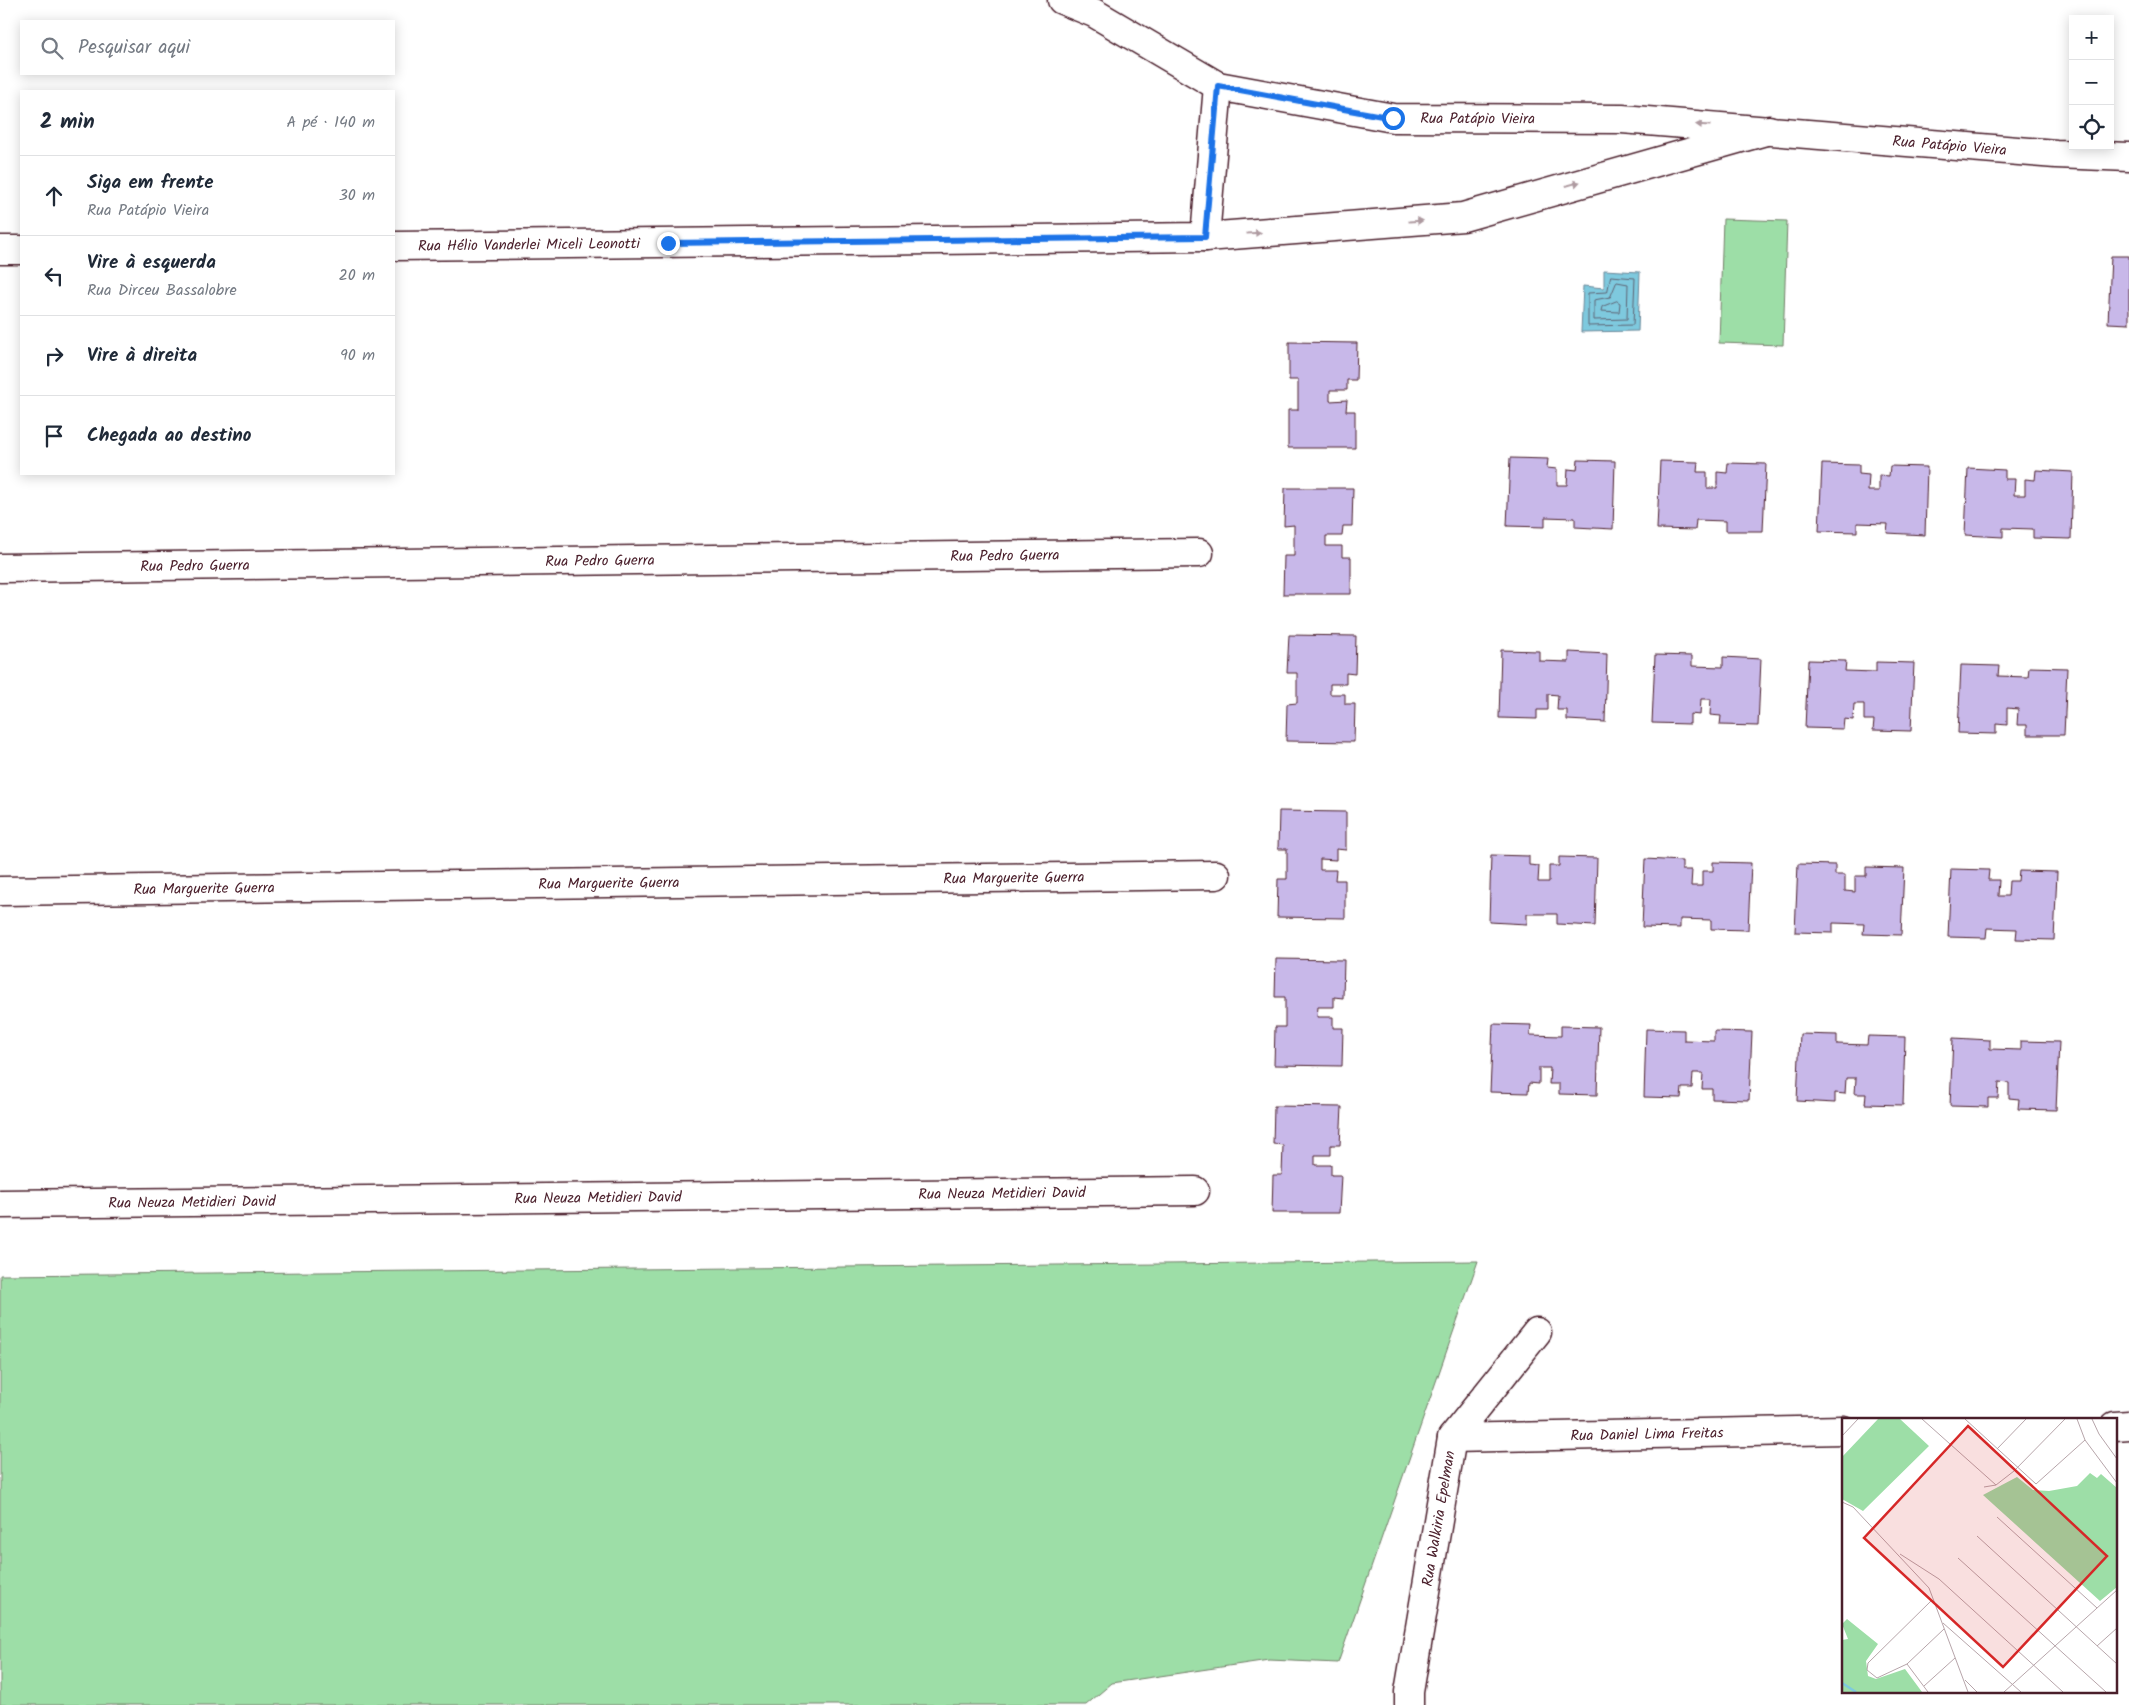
<!DOCTYPE html>
<html lang="pt">
<head>
<meta charset="utf-8">
<style>
	body { margin:0; font-family:Kalam,sans-serif; background:#f2f2f3; color:#1f2937 }
	.controls { position:absolute; right:15px; top:15px; display:grid; overflow:hidden; border-radius:0px; box-shadow:0 2px 12px #0003 }
	.controls button { width:45px; height:45px; display:grid; place-items:center; padding:0; border:0; border-bottom:1px solid #e0e1e3; background:#fff; color:#1f2937; font:25px sans-serif }
	.stop { position:absolute; width:15px; height:15px; margin:-11px; border:4px solid #1a73e8; border-radius:50%; background:#fff }
	.stop.end { background:#1a73e8; border-color:#fff; box-shadow:0 1px 5px #0008 }
	.list { margin:0; padding:0; list-style:none }
	h2 { display:flex; justify-content:space-between; align-items:center; height:65px; margin:0; padding:0 20px; font-size:21px }
	h2 small { font-size:16px; font-weight:400; color:#747a83 }
	.list li { display:grid; grid-template-columns:32px 1fr auto; gap:15px; align-items:center; box-sizing:border-box; height:80px; padding:0 20px; border-top:1px solid #e0e1e3 }
	.list b { display:block; font-size:19px; white-space:nowrap }
	.list p { margin:0; font-size:16px; white-space:nowrap; color:#747a83 }
	.list em { font-size:16px; font-style:normal; color:#747a83 }
	.icon { flex:none; width:28px; height:28px; fill:none; stroke:currentColor; stroke-width:2; stroke-linecap:round; stroke-linejoin:round }
	.map { position:relative; flex:none; width:2129px; height:1705px; overflow:hidden }
	.search { position:absolute; background:#fff; box-shadow:0 2px 12px #0003; left:20px; top:20px; width:375px; height:55px; display:flex; align-items:center; gap:12px; box-sizing:border-box; padding:0 18px; border-radius:0px; color:#747a83; font-size:19px }
	.panel { position:absolute; background:#fff; box-shadow:0 2px 12px #0003; left:20px; top:90px; width:375px; height:385px; border-radius:0px }
	.map>svg:first-child { display:block }
	.green { fill:#9ddea7; stroke:#747e69 }
	.water { fill:#7ec9de; stroke:#698596 }
	.lines { fill:none; stroke-linecap:round; stroke-linejoin:round }
	.shore { stroke:#5f6373; stroke-width:1 }
	.building { fill:#c8b8e9; stroke:#4a1f2b }
	.street-casing { stroke:#4a1f2b; stroke-width:31 }
	.street { stroke:#fff; stroke-width:28 }
	.oneway { fill:#ae9aa0 }
	.route { stroke:#1a73e8; stroke-width:6 }
	.labels { text-anchor:middle; stroke-width:4.5; stroke-linejoin:round; paint-order:stroke }
	.street-label { font-size:15px; fill:#4a1f2b; stroke:#fff }
	.inset-river { fill:none; stroke:#7ec9de; stroke-width:2.5 }
	.inset-road { fill:none; stroke:#b7a5aa; stroke-width:1 }
	.view { fill:#d62828; fill-opacity:0.15; stroke:#d62828; stroke-width:2.5 }
	.inset-edge { fill:none; stroke:#4a1f2b; stroke-width:2.5 }
</style>
</head>
<body>
<div class="map">
<svg width="2129" height="1705" viewBox="0 0 2129 1705">
	<rect width="100%" height="100%" fill="#fff"/>
	<filter id="ink" filterUnits="userSpaceOnUse"><feTurbulence type="fractalNoise" baseFrequency=".02" numOctaves="2"/><feDisplacementMap in="SourceGraphic" scale="10" xChannelSelector="R" yChannelSelector="G"/><feConvolveMatrix kernelMatrix="1 2 1 2 8 2 1 2 1" color-interpolation-filters="sRGB"/></filter>
	<g filter="url(#ink)">
		<path class="green" d="M1723,219L1787,221L1783,345L1719,343Z
			M1478,1261L1338,1663L1269,1660L1112,1683L1086,1705H0V1275Z"/>
		<path class="water" d="M1604,270L1640,272L1638,331L1581,332L1583,286L1604,288Z"/>
		<g class="lines">
			<path class="shore" d="M1611,276L1635,278L1633,325L1588,326V293L1607,292Z
				M1617,282L1628,284L1627,319L1594,320V300L1610,297Z
				M1617,301L1620,303L1619,312L1601,311L1602,307Z"/>
		</g>
		<path class="building" d="M2111,256H2129V324L2108,323Z
			M1289,342L1357,343L1356,380H1347V390H1330V401L1347,400L1346,411H1355V448H1288V410H1298V380H1289Z
			M1510,458L1548,459L1547,468L1557,469V485H1567L1568,469L1577,470L1578,460L1615,461L1613,529L1575,527V518L1545,517V527L1507,526Z
			M1660,461L1698,462L1697,472H1707V488H1717V472L1727,473L1728,463L1766,464L1763,531H1726V521L1696,520L1695,530L1657,529Z
			M1822,464L1859,465V474L1869,475L1868,491H1879V475L1889,476L1890,466L1927,467L1925,535L1887,533L1888,524L1857,523V532L1819,531Z
			M1968,468L2005,470V479H2015L2014,495H2025V479L2035,480L2036,470L2073,472L2071,539L2033,538V529L2003,528V537L1965,535Z
			M1285,488H1353L1352,526H1343L1342,536H1326V546H1342V557H1351V594H1283L1284,556H1294V525L1284,526Z
			M1289,635L1356,636L1355,674L1346,673V684H1330V694H1345V704H1355L1354,742L1286,741L1287,704L1297,703V673H1287Z
			M1501,650L1539,651V661L1569,662V652L1607,654L1605,722L1567,720V710H1557L1558,695L1548,694V710H1537V719L1499,718Z
			M1655,655L1692,656V666L1723,667V657L1761,659L1758,726L1720,725L1721,716L1710,715L1711,699H1701L1700,715L1690,714V724L1652,723Z
			M1808,660L1846,661L1845,671L1876,672V662L1914,663L1911,731L1873,730L1874,720H1864V704H1854L1853,720L1844,719L1843,729L1805,728Z
			M1961,665L1999,666L1998,676L2028,677L2029,667L2067,668L2064,735H2027V725H2017L2018,709L2007,708V725L1996,724V734L1958,733Z
			M1279,811L1346,812V850L1336,849V860L1320,859V870H1336L1335,880H1345V918L1277,917L1278,879H1287V849H1278Z
			M1491,855L1529,856V865L1539,866L1538,882H1549V866H1559V857L1597,858L1595,926L1557,924V914H1527V924L1489,922Z
			M1645,859L1682,861V870H1692L1691,886H1702V871H1713V862L1751,863L1748,930L1711,929V920L1680,919V928L1642,927Z
			M1798,864L1835,865V875H1845V891L1855,892V876H1866V867L1904,868L1901,935L1863,934L1864,924L1833,923V933L1795,932Z
			M1951,869L1989,870L1988,880H1999L1998,896H2008L2009,881H2018L2019,871L2057,872L2054,940L2016,939L2017,929L1987,928L1986,938L1948,937Z
			M1276,959L1344,960L1343,998L1334,997V1007H1318L1317,1017H1333V1028H1343L1342,1066L1274,1065L1275,1027H1285V997H1275Z
			M1493,1024L1531,1025L1530,1035L1561,1036V1026L1599,1027L1597,1095L1559,1094V1084H1549L1550,1068H1539V1084L1529,1083L1528,1093L1490,1092Z
			M1646,1029L1684,1030V1040L1714,1041V1031L1752,1032L1749,1100L1712,1099V1089H1702L1703,1073H1693L1692,1088H1682L1681,1098L1644,1097Z
			M1800,1034L1837,1035V1044L1867,1045L1868,1036L1905,1037L1903,1105L1865,1104L1866,1094H1855L1856,1078H1846L1845,1094L1835,1093V1103L1797,1101Z
			M1953,1038L1990,1040V1049L2021,1050V1041L2059,1042L2056,1110L2018,1109L2019,1099L2009,1098V1083L1999,1082L1998,1098H1988V1107L1950,1106Z
			M1274,1106L1342,1107L1340,1145H1331V1155H1315V1165H1331V1175H1341L1339,1213H1272L1273,1175H1282L1283,1145L1273,1144Z"/>
		<g class="lines">
			<g class="street-casing">
				<g id="street">
					<path id="s1" d="M1062,0L1094,13L1218,86L1393,118L1622,119L2056,154L2129,157"/>
					<path d="M1205,237L1218,86"/>
					<path id="s2" d="M394,246L1205,237L1463,217L1769,130"/>
					<path d="M0,250H21"/>
					<path id="s3" d="M0,568L1199,553"/>
					<path id="s4" d="M0,891L1216,875"/>
					<path id="s5" d="M0,1204L1195,1191"/>
					<path d="M2115,1426L2129,1425"/>
					<path id="s6" d="M1452,1438L1843,1430"/>
					<path id="s7" d="M1409,1705V1692L1452,1438L1537,1332"/>
				</g>
			</g>
			<use href="#street" class="street"/>
		</g>
		<defs><path id="oneway-solid" d="M-6-.8H1V-3.2L6.5 0L1 3.2V.8H-6Z" transform="scale(1.25)"/></defs>
		<g class="oneway">
			<use href="#oneway-solid" transform="translate(1703 125) rotate(-176)"/>
			<use href="#oneway-solid" transform="translate(1573 184) rotate(-16)"/>
			<use href="#oneway-solid" transform="translate(1416 221) rotate(-4)"/>
			<use href="#oneway-solid" transform="translate(1254 233) rotate(-4)"/>
		</g>
	</g>
	<g class="lines" filter="url(#ink)">
		<path class="route" d="M668,243L1205,237L1218,86L1393,118"/>
	</g>
	<g class="labels">
		<g class="street-label">
			<text dy="5" stroke="none"><textPath href="#s1" startOffset="441">Rua Patápio Vieira</textPath></text>
			<text dy="5" stroke="none"><textPath href="#s1" startOffset="914">Rua Patápio Vieira</textPath></text>
			<text dy="5" stroke="none"><textPath href="#s2" startOffset="135">Rua Hélio Vanderlei Miceli Leonotti</textPath></text>
			<text dy="5" stroke="none"><textPath href="#s3" startOffset="1005">Rua Pedro Guerra</textPath></text>
			<text dy="5" stroke="none"><textPath href="#s3" startOffset="600">Rua Pedro Guerra</textPath></text>
			<text dy="5" stroke="none"><textPath href="#s3" startOffset="195">Rua Pedro Guerra</textPath></text>
			<text dy="5" stroke="none"><textPath href="#s4" startOffset="1014">Rua Marguerite Guerra</textPath></text>
			<text dy="5" stroke="none"><textPath href="#s4" startOffset="609">Rua Marguerite Guerra</textPath></text>
			<text dy="5" stroke="none"><textPath href="#s4" startOffset="204">Rua Marguerite Guerra</textPath></text>
			<text dy="5" stroke="none"><textPath href="#s5" startOffset="1002">Rua Neuza Metidieri David</textPath></text>
			<text dy="5" stroke="none"><textPath href="#s5" startOffset="598">Rua Neuza Metidieri David</textPath></text>
			<text dy="5" stroke="none"><textPath href="#s5" startOffset="192">Rua Neuza Metidieri David</textPath></text>
			<text dy="5" stroke="none"><textPath href="#s6" startOffset="195">Rua Daniel Lima Freitas</textPath></text>
			<text dy="5" stroke="none"><textPath href="#s7" startOffset="189">Rua Walkiria Epelman</textPath></text>
		</g>
	</g>
	<g transform="translate(1842 1418)">
		<rect width="275" height="275" fill="#fff"/>
		<path d="M36,1H58L87,28L21,93L0,81V39ZM248,55L255,60L259,56L275,70V169L258,183L141,77L175,59L191,72L207,73L235,68ZM5,201L36,226L24,243L26,258L34,261L63,251L80,274H0V222L6,221L0,206Z" fill="#9ddea7"/>
		<path class="inset-river" d="M0,265L14,274"/>
		<path class="inset-road" d="M80,1L154,67M123,1L194,66L243,22M235,1L243,22L275,65M250,1L257,16L275,41M0,18L16,1M155,31L184,1M142,69L154,67L172,53L223,1M0,84L11,89L87,170L126,274M155,99L255,190M135,118L275,246M58,136L97,161L221,274M116,140L264,274M90,182L26,245L25,252L35,260L65,246L102,211M101,205L179,274M255,228L275,210M65,246L86,274M123,262L135,274M82,268L113,240M162,274L275,172"/>
		<path class="view" d="M126,8L265,138L161,249L22,120Z"/>
		<rect width="275" height="275" class="inset-edge"/>
	</g>
</svg>
<div class="controls">
<button>+</button>
<button>−</button>
<button><svg class="icon" aria-label="locate" viewBox="0 0 24 24"><circle cx="12" cy="12" r="6"/><path d="M12 2v4M12 18v4M2 12h4M18 12h4"/></svg></button>
</div>
<div class="stop" style="left:1393px;top:118px"></div>
<div class="stop end" style="left:668px;top:243px"></div>
<div class="search"><svg class="icon" aria-label="search" viewBox="0 0 24 24"><circle cx="10" cy="10" r="6"/><path d="M15 15l6 6"/></svg>Pesquisar aqui</div>
<section class="panel">
<h2>2 min<small>A pé · 140 m</small></h2>
<ul class="list">
<li><svg class="icon" aria-label="ahead" viewBox="0 0 24 24"><path d="M12 20V5M6 11l6-6 6 6"/></svg><div><b>Siga em frente</b><p>Rua Patápio Vieira</p></div><em>30 m</em></li>
<li><svg class="icon" aria-label="left" viewBox="0 0 24 24"><path d="M17 20v-9H6M10 6l-5 5 5 5"/></svg><div><b>Vire à esquerda</b><p>Rua Dirceu Bassalobre</p></div><em>20 m</em></li>
<li><svg class="icon" aria-label="right" viewBox="0 0 24 24"><path d="M7 20v-9h11M14 6l5 5-5 5"/></svg><div><b>Vire à direita</b></div><em>90 m</em></li>
<li><svg class="icon" aria-label="arrive" viewBox="0 0 24 24"><path d="M6 21V4h12l-3 4 3 4H6"/></svg><div><b>Chegada ao destino</b></div></li>
</ul>
</section>
</div>
</body>
</html>
